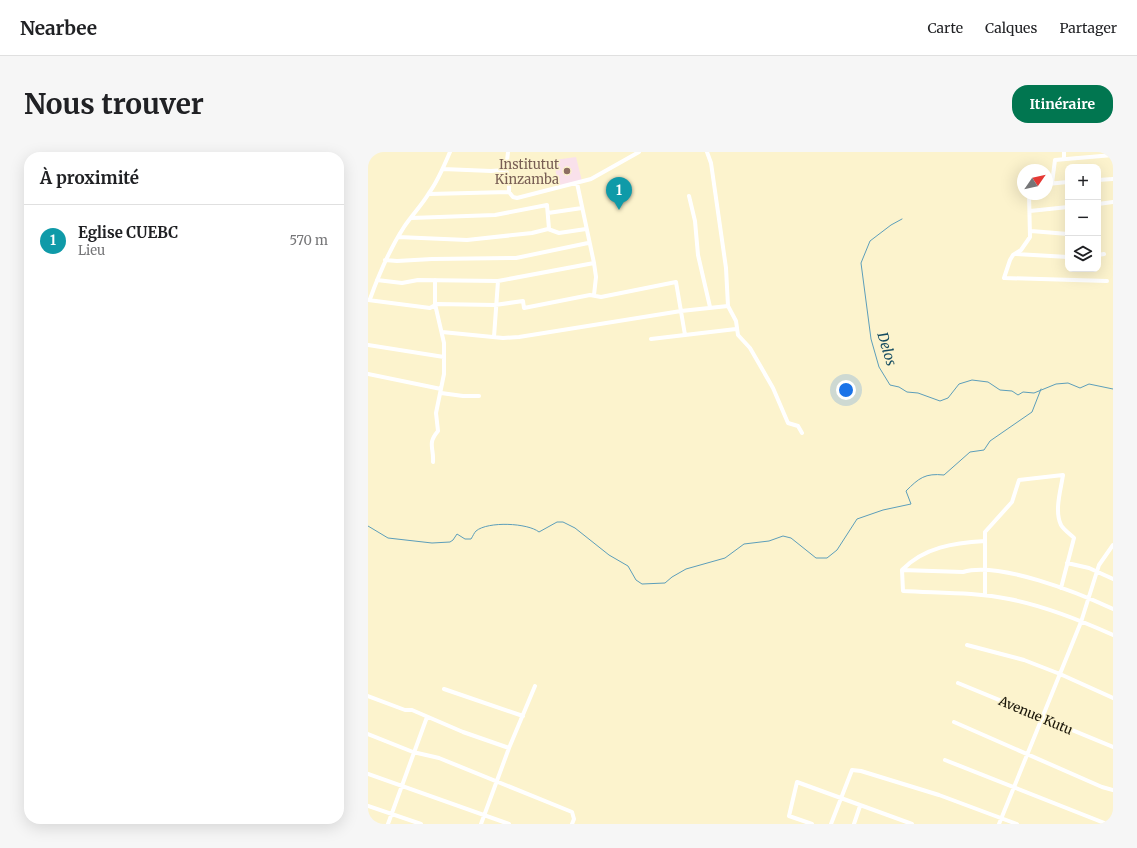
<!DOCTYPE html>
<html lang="fr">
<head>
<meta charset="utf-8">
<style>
	body { margin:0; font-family:Merriweather,serif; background:#f6f6f6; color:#202124 }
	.controls { position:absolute; right:12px; top:12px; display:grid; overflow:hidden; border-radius:8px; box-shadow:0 4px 16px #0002 }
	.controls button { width:36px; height:36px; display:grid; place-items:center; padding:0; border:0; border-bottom:1px solid #e0e0e0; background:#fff; color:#202124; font:20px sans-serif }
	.compass { position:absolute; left:649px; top:12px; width:36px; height:36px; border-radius:50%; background:#fff; box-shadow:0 4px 16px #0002; rotate:56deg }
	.you { position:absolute; left:478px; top:238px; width:14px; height:14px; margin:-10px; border:3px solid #fff; border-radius:50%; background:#1a73e8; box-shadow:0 0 0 6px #1a73e833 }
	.badge { display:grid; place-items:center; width:26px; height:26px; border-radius:50%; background:#017650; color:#fff; font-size:13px; font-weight:700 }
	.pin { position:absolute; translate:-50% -33px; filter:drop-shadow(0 1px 2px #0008) }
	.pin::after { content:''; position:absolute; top:21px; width:14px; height:12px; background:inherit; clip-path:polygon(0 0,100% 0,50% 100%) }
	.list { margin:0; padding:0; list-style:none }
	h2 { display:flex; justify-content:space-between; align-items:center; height:52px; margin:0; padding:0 16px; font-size:17px }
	h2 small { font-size:13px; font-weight:400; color:#757577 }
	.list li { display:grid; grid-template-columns:26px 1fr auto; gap:12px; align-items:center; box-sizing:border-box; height:72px; padding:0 16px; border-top:1px solid #e0e0e0 }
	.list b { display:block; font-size:15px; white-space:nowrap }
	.list p { margin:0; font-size:13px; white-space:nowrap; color:#757577 }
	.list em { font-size:13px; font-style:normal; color:#757577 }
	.icon { flex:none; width:22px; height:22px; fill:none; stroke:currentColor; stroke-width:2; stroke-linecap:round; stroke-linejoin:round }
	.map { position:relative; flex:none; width:745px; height:672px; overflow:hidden; border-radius:16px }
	header { display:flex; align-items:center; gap:24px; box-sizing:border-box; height:56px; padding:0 20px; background:#fff; border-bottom:1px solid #e0e0e0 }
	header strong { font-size:19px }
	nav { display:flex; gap:22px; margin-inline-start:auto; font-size:14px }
	.intro { display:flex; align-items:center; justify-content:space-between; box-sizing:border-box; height:96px; padding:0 24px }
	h1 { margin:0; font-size:28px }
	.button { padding:10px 18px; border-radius:16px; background:#017650; color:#fff; font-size:14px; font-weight:700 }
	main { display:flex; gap:24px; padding:0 24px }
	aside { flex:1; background:#fff; border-radius:16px; box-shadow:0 4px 16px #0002 }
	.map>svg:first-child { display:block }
	.education { fill:#f9e1eb }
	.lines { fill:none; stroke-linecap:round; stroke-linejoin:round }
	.stream { stroke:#5c9eba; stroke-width:1 }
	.street { stroke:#fff; stroke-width:4 }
	.education-dot { fill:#8d6e63; stroke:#fcf3cd; stroke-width:1.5 }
	.labels { text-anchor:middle; stroke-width:3; stroke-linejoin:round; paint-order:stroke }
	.education-label { font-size:13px; fill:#785e54; stroke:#fcf3cd; text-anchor:end }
	.street-label { font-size:13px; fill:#181407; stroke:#fcf3cd }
	.water-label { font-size:14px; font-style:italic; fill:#144b60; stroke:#fcf3cd }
</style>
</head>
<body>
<header>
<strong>Nearbee</strong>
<nav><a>Carte</a><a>Calques</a><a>Partager</a></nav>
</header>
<div class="intro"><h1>Nous trouver</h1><a class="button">Itinéraire</a></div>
<main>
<aside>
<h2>À proximité<small></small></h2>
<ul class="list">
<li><span class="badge" style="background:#0f9aa8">1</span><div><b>Eglise CUEBC</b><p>Lieu</p></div><em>570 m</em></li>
</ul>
</aside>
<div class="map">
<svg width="745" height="672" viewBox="0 0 745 672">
	<rect width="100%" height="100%" fill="#fcf3cd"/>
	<path class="education" d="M208,5L214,29L190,34L186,8Z"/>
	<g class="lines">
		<path class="stream" d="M534,67L523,73L502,89L493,111L503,187L511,215L522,233L531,235L539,240L550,241L572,249L580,246L591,232L604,228L620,230L632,238L644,239L650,243L655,240L666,241L688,232L700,231L712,236L721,232L745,237
			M0,374L20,386L64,391L82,390L85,388L89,382L97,387H103C105,384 106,381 108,379C120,369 160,371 171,380L189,370H195L207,376L241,403L260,414L268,428L274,432L297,431L304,425L318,417L357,406L376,392L401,389L415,384L423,386L448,406H459L469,398L489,367L515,358L543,352L538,339C551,326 557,321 576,323L602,300L616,298L622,289L664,260L673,237"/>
		<path class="street" d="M140,0L138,18L141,28V40
			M339,0L343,11L358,116L360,154L368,169L370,183L382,196L405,236L420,271L430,274L434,281
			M696,0V7
			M75,17L123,19L138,18
			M730,28L745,27
			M209,31L226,111L228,125L226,143
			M684,31L687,8L745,3
			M679,32L700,30
			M61,42L141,40L145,45L149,46L223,27L271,0
			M661,42L662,85L653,98L645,103L642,108L636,126L739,129
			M321,44L327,69L330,103L342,155
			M730,52L745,50
			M662,59L700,55
			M180,61L214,56
			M43,66L127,63L179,53L181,77
			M663,79L700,82
			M30,85L99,88L164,81L180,77L191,81L218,77
			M648,102L700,105
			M730,103L736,102
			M17,108L29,109L64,107L148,106L220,91
			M9,128L34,131L50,128L130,129L226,111
			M2,147C11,122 21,98 36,75C44,63 54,53 61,41C70,29 76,14 82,0
			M0,148L62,156L69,152L127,153L155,149L156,156L222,143L233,145L308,130L317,183
			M74,180L135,186L151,185L313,159L360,154
			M126,185L130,129
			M283,187L368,177
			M0,193L76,205
			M0,222L73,237
			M73,241L95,244H111
			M65,310C66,295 59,292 70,279L68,261L76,222V191L67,152V128
			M617,389C586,391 556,395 534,418L535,439C570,441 607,440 641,447C677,454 712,468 745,483
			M699,411L721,416L745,427
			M534,418L595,420C631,409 711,441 745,457
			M617,443V380L644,350L651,328L695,323C693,337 686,359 693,373C696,378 702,382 706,386L693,436
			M599,493L656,508L692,522L745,546
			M590,531L745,595
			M76,537L155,564
			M0,544L37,558H44L95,580L141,596
			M586,570L734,635L745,638
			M0,582L45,600L71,606L204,660L206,667L204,672
			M577,608L739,672
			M0,622L141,672
			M0,654L53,672
			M20,672L59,565
			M113,672L141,596L167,534
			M444,672L421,664L429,630L544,672
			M463,672L484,618L493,619L571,643L649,672
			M486,672L492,654
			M631,672L713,470L731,413L745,393"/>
	</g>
	<circle class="education-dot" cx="199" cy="19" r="4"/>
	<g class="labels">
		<g class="education-label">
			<text x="191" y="17">Institutut<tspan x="191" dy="15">Kinzamba</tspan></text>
		</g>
		<g class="street-label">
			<text transform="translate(668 563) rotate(23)" y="5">Avenue Kutu</text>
		</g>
		<g class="water-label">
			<text transform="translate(519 197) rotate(73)" y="5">Delos</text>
		</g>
	</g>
</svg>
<div class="controls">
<button>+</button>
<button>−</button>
<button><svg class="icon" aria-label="layers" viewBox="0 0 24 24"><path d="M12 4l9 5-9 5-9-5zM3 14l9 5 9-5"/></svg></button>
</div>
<svg class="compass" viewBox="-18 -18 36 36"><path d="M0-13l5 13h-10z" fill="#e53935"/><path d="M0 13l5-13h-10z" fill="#757577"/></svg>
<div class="you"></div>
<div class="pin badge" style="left:251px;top:58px;background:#0f9aa8">1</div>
</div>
</main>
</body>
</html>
